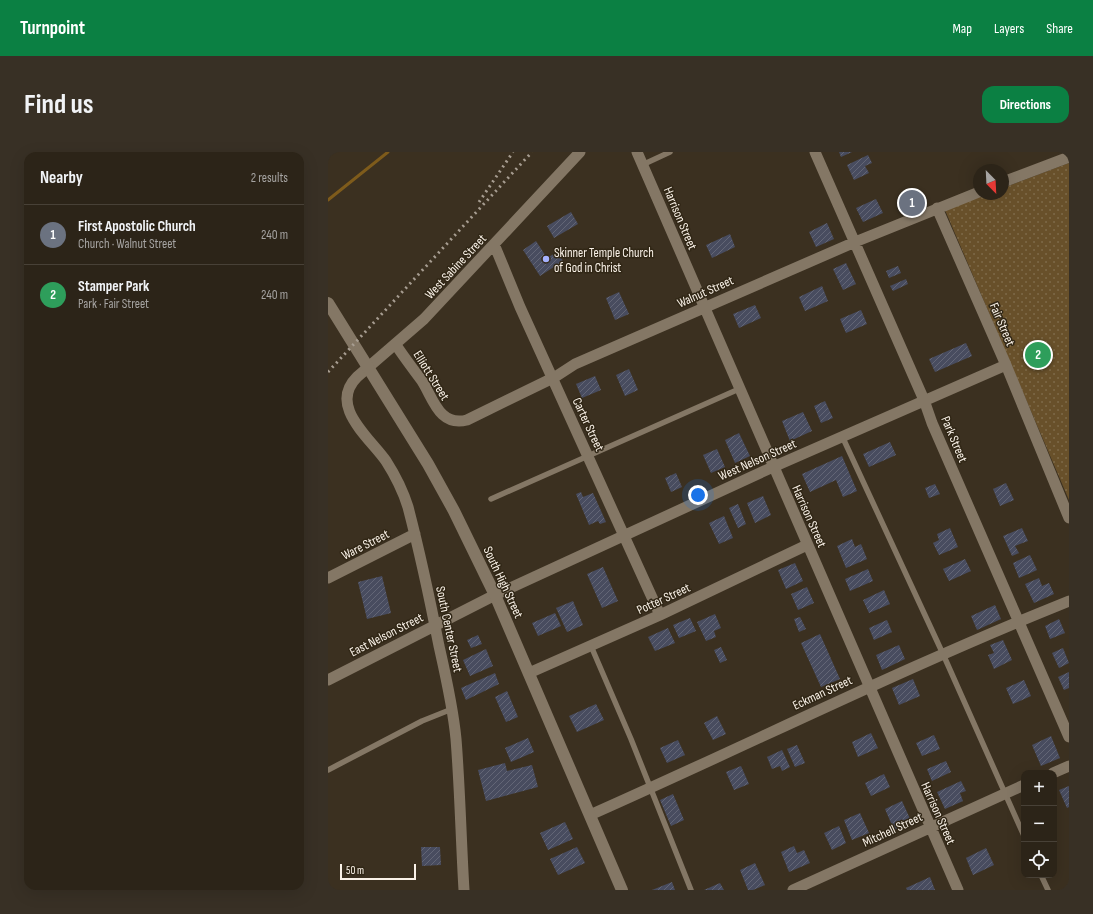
<!DOCTYPE html>
<html lang="en">
<head>
<meta charset="utf-8">
<style>
	body { margin:0; font-family:"Sofia Sans Condensed",sans-serif; background:#383025; color:#f1f3f6 }
	.controls { position:absolute; right:12px; bottom:12px; display:grid; overflow:hidden; border-radius:8px; box-shadow:0 4px 16px #0002 }
	.controls button { width:36px; height:36px; display:grid; place-items:center; padding:0; border:0; border-bottom:1px solid #484137; background:#2c2418; color:#f1f3f6; font:20px sans-serif }
	.compass { position:absolute; left:645px; top:12px; width:36px; height:36px; border-radius:50%; background:#2c2418; box-shadow:0 4px 16px #0002; rotate:156deg }
	.scale { position:absolute; left:12px; bottom:10px; width:76px; box-sizing:border-box; padding-left:4px; border:2px solid #faf2e8; border-top:0; font-size:11px; line-height:14px; white-space:nowrap; color:#faf2e8; -webkit-text-stroke:3px #312716; paint-order:stroke }
	.you { position:absolute; left:370px; top:343px; width:14px; height:14px; margin:-10px; border:3px solid #fff; border-radius:50%; background:#1a73e8; box-shadow:0 0 0 6px #1a73e833 }
	.badge { display:grid; place-items:center; width:26px; height:26px; border-radius:50%; background:#0b8043; color:#fff; font-size:13px; font-weight:700 }
	.pin { position:absolute; translate:-50% -50%; border:2px solid #fff; box-shadow:0 1px 4px #0006 }
	.list { margin:0; padding:0; list-style:none }
	h2 { display:flex; justify-content:space-between; align-items:center; height:52px; margin:0; padding:0 16px; font-size:17px }
	h2 small { font-size:13px; font-weight:400; color:#a6a4a2 }
	.list li { display:grid; grid-template-columns:26px 1fr auto; gap:12px; align-items:center; box-sizing:border-box; height:60px; padding:0 16px; border-top:1px solid #484137 }
	.list b { display:block; font-size:15px; white-space:nowrap }
	.list p { margin:0; font-size:13px; white-space:nowrap; color:#a6a4a2 }
	.list em { font-size:13px; font-style:normal; color:#a6a4a2 }
	.icon { flex:none; width:22px; height:22px; fill:none; stroke:currentColor; stroke-width:2; stroke-linecap:round; stroke-linejoin:round }
	.map { position:relative; flex:none; width:741px; height:738px; overflow:hidden; border-radius:12px }
	header { display:flex; align-items:center; gap:24px; box-sizing:border-box; height:56px; padding:0 20px; background:#0b8043; color:#fff }
	header strong { font-size:19px }
	nav { display:flex; gap:22px; margin-inline-start:auto; font-size:14px }
	.intro { display:flex; align-items:center; justify-content:space-between; box-sizing:border-box; height:96px; padding:0 24px }
	h1 { margin:0; font-size:28px }
	.button { padding:10px 18px; border-radius:12px; background:#0b8043; color:#fff; font-size:14px; font-weight:700 }
	main { display:flex; gap:24px; padding:0 24px }
	aside { flex:1; background:#2c2418; border-radius:12px; box-shadow:0 4px 16px #0002 }
	.map>svg:first-child { display:block }
	.park { fill:url(#park-dots) }
	.lines { fill:none; stroke-linecap:round; stroke-linejoin:round }
	.stream { stroke:#7e5b1b; stroke-width:3 }
	.building { fill:url(#building-hatch) }
	.service { stroke:#847765; stroke-width:5.5 }
	.minor { stroke:#847765; stroke-width:11 }
	.secondary { stroke:#847765; stroke-width:12 }
	.rail { stroke:#a79d91; stroke-width:3; stroke-dasharray:2 4; stroke-linecap:butt }
	.poi-dot { fill:#a5b1fc; stroke:#312716; stroke-width:1.5 }
	.labels { text-anchor:middle; stroke-width:3; stroke-linejoin:round; paint-order:stroke }
	.street-label { font-size:13px; fill:#faf2e8; stroke:#312716 }
	.poi-label { font-size:13px; fill:#faf2e8; stroke:#312716; text-anchor:start }
</style>
</head>
<body>
<header>
<strong>Turnpoint</strong>
<nav><a>Map</a><a>Layers</a><a>Share</a></nav>
</header>
<div class="intro"><h1>Find us</h1><a class="button">Directions</a></div>
<main>
<aside>
<h2>Nearby<small>2 results</small></h2>
<ul class="list">
<li><span class="badge" style="background:#6b7280">1</span><div><b>First Apostolic Church</b><p>Church · Walnut Street</p></div><em>240 m</em></li>
<li><span class="badge" style="background:#2e9e5b">2</span><div><b>Stamper Park</b><p>Park · Fair Street</p></div><em>240 m</em></li>
</ul>
</aside>
<div class="map">
<svg width="741" height="738" viewBox="0 0 741 738">
	<defs>
		<pattern id="park-dots" width="8" height="8" patternUnits="userSpaceOnUse"><rect width="8" height="8" fill="#68502a"/><path d="M2 2h.1M6 6h.1" fill="none" stroke="#7e6a49" stroke-width="1.8" stroke-linecap="round"/></pattern>
		<pattern id="building-hatch" width="6" height="6" patternUnits="userSpaceOnUse"><rect width="6" height="6" fill="#484c5f"/><path d="M-1 1l2-2M0 6l6-6M5 7l2-2" fill="none" stroke="#636676"/></pattern>
	</defs>
	<rect width="100%" height="100%" fill="#3b3020"/>
	<path class="park" d="M741,11V348L617,58L660,42H675V36Z"/>
	<g class="lines">
		<path class="stream" d="M0,48L60,0"/>
	</g>
	<path class="building" d="M511,0H524L513,5Z
		M540,3L544,11L537,14L541,21L526,28L519,13Z
		M548,47L555,61L535,70L528,56Z
		M243,60L250,72L226,86L219,74Z
		M499,71L506,87L488,95L481,80Z
		M402,82L407,95L384,106L378,93Z
		M208,89L219,106L229,100L235,109L212,124L195,98Z
		M518,111L528,132L515,138L505,117Z
		M570,114L573,121L561,126L558,119Z
		M578,127L580,132L565,139L562,134Z
		M494,134L500,149L477,159L471,145Z
		M291,140L301,162L287,168L278,146Z
		M427,153L433,166L411,176L405,162Z
		M533,158L539,172L518,181L512,167Z
		M638,191L644,204L607,220L601,207Z
		M301,217L310,238L297,244L288,223Z
		M267,224L273,238L254,246L248,232Z
		M497,249L505,266L493,271L486,254Z
		M475,260L484,279L462,289L454,269Z
		M411,281L422,304L407,311L397,288Z
		M562,290L568,303L541,315L535,302Z
		M389,297L397,315L383,321L375,303Z
		M514,304L529,339L515,345L508,328L482,340L474,322Z
		M348,321L354,335L343,340L337,326Z
		M678,331L686,348L672,354L665,337Z
		M607,332L612,342L601,346L597,336Z
		M253,340L255,345L265,341L278,370L272,372L270,369L261,373L248,342Z
		M435,344L443,363L427,371L419,351Z
		M410,352L418,372L410,376L401,356Z
		M396,364L405,386L391,392L381,371Z
		M622,376L630,395L611,403L605,391L611,388L609,382Z
		M694,376L700,389L687,394L691,401L684,404L675,384Z
		M524,387L527,395L533,392L539,407L518,416L509,394Z
		M702,403L709,418L691,426L685,411Z
		M637,407L643,419L621,429L615,417Z
		M467,411L475,429L458,437L450,418Z
		M275,415L290,449L274,456L259,422Z
		M540,417L545,429L522,439L517,427Z
		M54,424L63,461L39,467L30,430Z
		M711,426L714,434L721,431L726,442L706,451L697,432Z
		M479,435L486,451L470,458L463,442Z
		M556,438L562,452L541,461L535,448Z
		M245,449L255,473L239,480L228,456Z
		M667,453L673,467L649,478L643,464Z
		M227,461L233,474L210,484L204,471Z
		M387,462L393,476L386,479L388,485L378,489L369,470Z
		M472,465L478,477L471,480L466,467Z
		M362,466L368,479L351,486L345,473Z
		M731,467L737,481L722,487L717,474Z
		M559,468L564,480L546,488L541,476Z
		M340,476L347,491L327,499L320,485Z
		M492,482L512,527L493,535L473,491Z
		M150,483L154,492L143,496L139,488Z
		M675,488L684,508L666,517L660,503L666,501L662,493Z
		M571,493L577,507L554,518L548,503Z
		M393,495L399,508L392,511L386,498Z
		M735,496L741,511L731,516L724,501Z
		M158,497L165,514L142,524L135,508Z
		M741,520V536L736,538L730,525Z
		M167,521L171,532L138,548L133,536Z
		M585,527L592,544L571,553L564,536Z
		M696,528L703,544L685,552L678,536Z
		M179,539L190,565L178,570L167,545Z
		M268,552L276,568L249,580L241,564Z
		M389,564L398,582L385,588L376,571Z
		M543,581L550,596L530,605L524,590Z
		M606,583L612,597L594,604L588,591Z
		M723,584L732,606L713,614L704,593Z
		M200,586L206,600L183,610L177,596Z
		M350,588L357,603L339,611L332,596Z
		M469,593L477,611L467,615L459,597Z
		M454,598L462,615L454,619L452,614L444,617L439,605Z
		M618,609L623,620L604,629L599,617Z
		M177,611L179,619L204,613L210,635L158,649L150,618Z
		M413,614L421,632L406,638L398,620Z
		M556,622L562,635L543,644L537,631Z
		M633,629L638,639L632,641L635,649L617,657L609,640Z
		M741,634V655L739,656L731,638Z
		M345,642L356,668L343,674L332,648Z
		M574,649L584,671L566,678L557,657Z
		M532,661L541,681L524,688L516,668Z
		M237,670L245,687L220,698L212,681Z
		M511,674L518,691L504,698L496,681Z
		M466,694L469,701L476,698L482,711L461,720L453,700Z
		M93,695H112L113,713L94,714Z
		M249,695L257,711L230,723L222,707Z
		M658,696L666,713L645,723L638,706Z
		M427,711L437,733L425,738H420L412,718Z
		M602,725L607,738H579L578,736Z
		M344,730L347,738H324Z
		M392,731L396,738H376Z"/>
	<g class="lines">
		<path class="service" d="M314,13L342,0
			M514,284L615,502L696,684
			M163,347L411,237
			M263,494L303,587L363,738
			M0,618L94,569L124,557
			M713,723L720,738"/>
		<path class="minor" d="M309,0L630,738
			M487,0L596,248L604,271L741,585
			M675,30L741,5
			M609,56L678,213L741,366
			M166,92L192,155L332,463
			M68,193C76,205 85,217 94,229C105,246 111,275 139,268L227,225L247,212L527,90L651,40
			M0,426L87,382
			M201,521L332,463L479,393
			M0,528L167,443L445,315L678,213
			M725,621L741,614
			M262,663C422,592 579,514 741,449
			M136,738C133,688 132,637 128,587C125,555 118,525 111,494C102,448 92,401 80,355C75,339 67,323 58,309C41,285 0,254 29,225L96,167L252,0
			M465,738L696,633"/>
		<path class="secondary" d="M0,151L100,312L126,359L167,443L294,738"/>
		<path class="rail" d="M151,50L185,0
			M0,220L204,0"/>
	</g>
	<circle class="poi-dot" cx="218" cy="107" r="4"/>
	<g class="labels">
		<g class="street-label">
			<text transform="translate(353 66) rotate(67)" y="5">Harrison Street</text>
			<text transform="translate(127 114) rotate(-47)" y="5">West Sabine Street</text>
			<text transform="translate(377 139) rotate(-24)" y="5">Walnut Street</text>
			<text transform="translate(675 172) rotate(67)" y="5">Fair Street</text>
			<text transform="translate(104 223) rotate(58)" y="5">Elliott Street</text>
			<text transform="translate(261 272) rotate(65)" y="5">Carter Street</text>
			<text transform="translate(627 287) rotate(67)" y="5">Park Street</text>
			<text transform="translate(429 307) rotate(-24)" y="5">West Nelson Street</text>
			<text transform="translate(482 364) rotate(66)" y="5">Harrison Street</text>
			<text transform="translate(37 392) rotate(-27)" y="5">Ware Street</text>
			<text transform="translate(176 430) rotate(65)" y="5">South High Street</text>
			<text transform="translate(335 446) rotate(-25)" y="5">Potter Street</text>
			<text transform="translate(122 477) rotate(78)" y="5">South Center Street</text>
			<text transform="translate(58 482) rotate(-27)" y="5">East Nelson Street</text>
			<text transform="translate(494 540) rotate(-25)" y="5">Eckman Street</text>
			<text transform="translate(611 661) rotate(66)" y="5">Harrison Street</text>
			<text transform="translate(564 677) rotate(-25)" y="5">Mitchell Street</text>
		</g>
		<g class="poi-label">
			<text x="226" y="105">Skinner Temple Church<tspan x="226" dy="15">of God in Christ</tspan></text>
		</g>
	</g>
</svg>
<div class="controls">
<button>+</button>
<button>−</button>
<button><svg class="icon" aria-label="locate" viewBox="0 0 24 24"><circle cx="12" cy="12" r="6"/><path d="M12 2v4M12 18v4M2 12h4M18 12h4"/></svg></button>
</div>
<svg class="compass" viewBox="-18 -18 36 36"><path d="M0-13l5 13h-10z" fill="#e53935"/><path d="M0 13l5-13h-10z" fill="#a6a4a2"/></svg>
<div class="scale">50 m</div>
<div class="you"></div>
<div class="pin badge" style="left:584px;top:51px;background:#6b7280">1</div>
<div class="pin badge" style="left:710px;top:203px;background:#2e9e5b">2</div>
</div>
</main>
</body>
</html>
